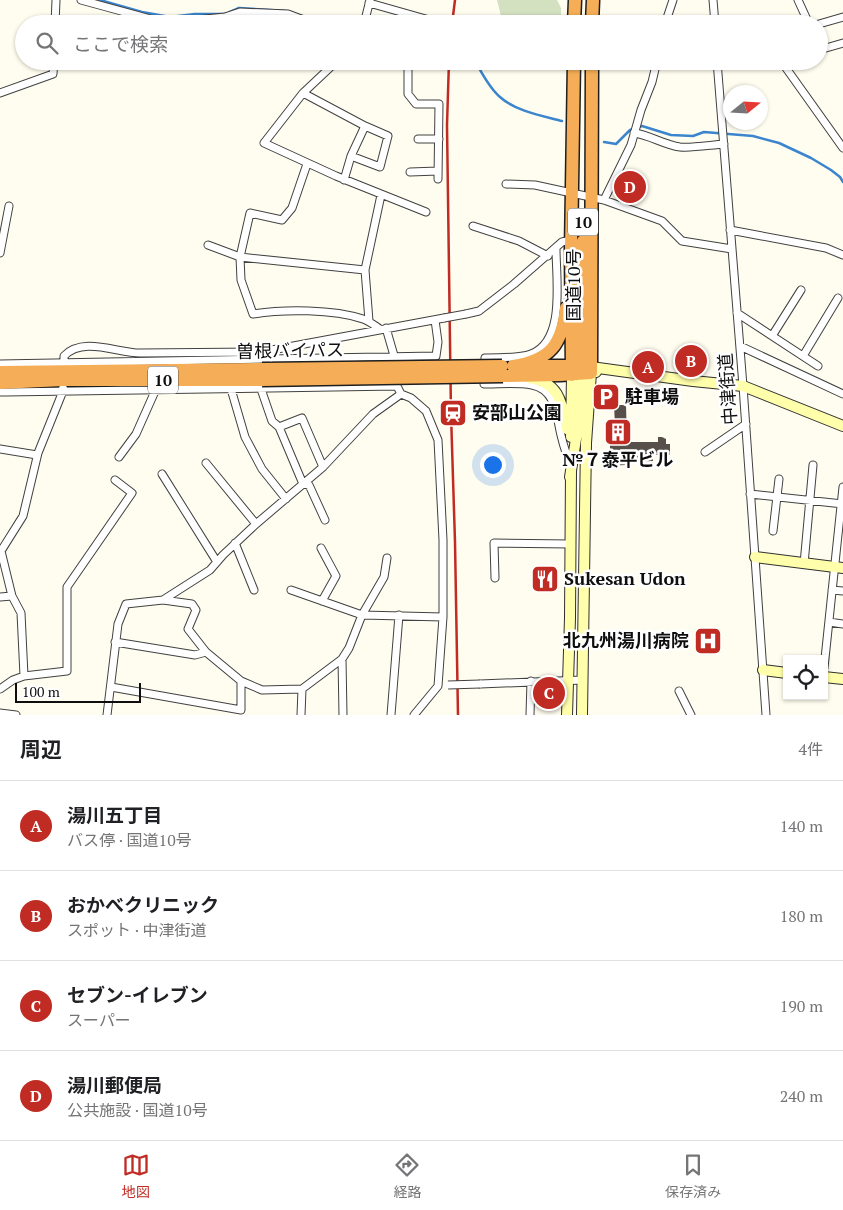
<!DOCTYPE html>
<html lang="ja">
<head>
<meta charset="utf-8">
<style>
	body { margin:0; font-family:"PT Serif","Noto Sans JP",serif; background:#f2f2f2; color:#202124 }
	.controls { position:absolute; right:15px; bottom:15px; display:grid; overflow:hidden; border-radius:0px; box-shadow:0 1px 4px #0004 }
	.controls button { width:45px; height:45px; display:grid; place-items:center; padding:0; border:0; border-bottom:1px solid #e0e0e0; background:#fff; color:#202124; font:25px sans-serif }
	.compass { position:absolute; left:723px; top:85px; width:45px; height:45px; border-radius:50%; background:#fff; box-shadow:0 1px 4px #0004; rotate:72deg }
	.scale { position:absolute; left:15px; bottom:12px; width:126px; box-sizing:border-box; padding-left:5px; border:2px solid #0e0e0e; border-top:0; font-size:14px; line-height:18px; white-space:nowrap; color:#0e0e0e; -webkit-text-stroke:4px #fff; paint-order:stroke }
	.you { position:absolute; left:492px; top:464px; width:18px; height:18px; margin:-12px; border:4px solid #fff; border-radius:50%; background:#1a73e8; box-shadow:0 0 0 8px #1a73e833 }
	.badge { display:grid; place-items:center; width:32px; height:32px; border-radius:50%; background:#c02c24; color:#fff; font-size:16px; font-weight:700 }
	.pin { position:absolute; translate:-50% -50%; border:2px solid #fff; box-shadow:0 1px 5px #0006 }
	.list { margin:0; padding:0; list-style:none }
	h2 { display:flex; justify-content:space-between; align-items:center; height:65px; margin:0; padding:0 20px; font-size:21px }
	h2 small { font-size:16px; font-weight:400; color:#757577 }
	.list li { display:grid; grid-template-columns:32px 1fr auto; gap:15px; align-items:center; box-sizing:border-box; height:90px; padding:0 20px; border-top:1px solid #e0e0e0 }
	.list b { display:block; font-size:19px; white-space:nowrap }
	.list p { margin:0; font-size:16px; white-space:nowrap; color:#757577 }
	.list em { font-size:16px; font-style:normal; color:#757577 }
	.icon { flex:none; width:28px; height:28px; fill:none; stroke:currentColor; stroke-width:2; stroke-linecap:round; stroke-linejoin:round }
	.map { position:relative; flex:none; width:843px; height:715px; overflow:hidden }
	.search { position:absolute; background:#fff; box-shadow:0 1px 4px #0004; left:15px; right:15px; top:15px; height:55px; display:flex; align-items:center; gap:12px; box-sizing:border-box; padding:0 18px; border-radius:28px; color:#757577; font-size:19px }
	.sheet { height:425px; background:#fff }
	nav { display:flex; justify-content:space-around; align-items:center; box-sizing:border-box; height:70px; border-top:1px solid #e0e0e0; background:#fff; font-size:14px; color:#757577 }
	nav a { display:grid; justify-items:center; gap:2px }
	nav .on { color:#c02c24 }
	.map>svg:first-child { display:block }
	.cemetery { fill:#d3e1c0 }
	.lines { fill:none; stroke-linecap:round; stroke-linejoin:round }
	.stream { stroke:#3a85ce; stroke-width:2.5 }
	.building { fill:#57504a }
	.street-casing { stroke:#414141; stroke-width:9 }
	.secondary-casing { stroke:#303030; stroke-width:12 }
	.highway-casing { stroke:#1f1f1f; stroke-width:15 }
	.street { stroke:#fff; stroke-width:7 }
	.secondary { stroke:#fffeaa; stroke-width:10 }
	.highway { stroke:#f5ae57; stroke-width:12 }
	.rail { stroke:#c02c24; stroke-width:2.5 }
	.street-bridge-casing { stroke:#414141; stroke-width:9; stroke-linecap:butt }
	.highway-bridge-casing { stroke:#1f1f1f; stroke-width:15; stroke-linecap:butt }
	.street-bridge { stroke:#fff; stroke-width:7 }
	.highway-bridge { stroke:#f5ae57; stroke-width:12 }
	.labels { text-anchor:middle; stroke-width:5; stroke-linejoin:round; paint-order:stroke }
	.shield { fill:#fff; stroke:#565656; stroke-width:1 }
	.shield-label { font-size:16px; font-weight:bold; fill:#0e0e0e }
	.street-label { font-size:18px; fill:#0e0e0e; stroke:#fff }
	.poi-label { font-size:18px; font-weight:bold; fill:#0e0e0e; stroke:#fff; text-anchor:start }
</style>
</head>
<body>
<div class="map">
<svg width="843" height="715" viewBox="0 0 843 715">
	<rect width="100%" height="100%" fill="#fffdef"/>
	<path class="cemetery" d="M497,0H557L561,8V24H503Z"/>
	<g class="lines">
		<path class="stream" d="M100,0L142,12L170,17L195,14H225
			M230,12L239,8L286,11
			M301,16L338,19L351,24
			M475,61C482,73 489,88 500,97C515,111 543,116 562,121
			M604,142L616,144L630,130L642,126L671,135L693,136L704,132L753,136L779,143L811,158L831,170L840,177L843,182"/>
	</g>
	<path class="building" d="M682,354L701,356L700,369L681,367Z
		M614,405H626L627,442H658V437H662L666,439V444H670V455H653V461L625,462V465L610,466V426H615Z"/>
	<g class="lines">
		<g class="street-casing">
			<path id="street" d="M81,0L154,20L176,22L225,17L240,12L288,14L304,20L337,24
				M713,0L715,24
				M798,0L809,24
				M369,3L440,23
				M55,24L56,0
				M364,24L370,0
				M665,24L673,0
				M819,24L843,17
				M819,50L843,43
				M337,61L303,93L264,143L336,176L426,212
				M408,61V94L416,104H439L438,179
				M717,61L743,386L766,715
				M781,61L843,148
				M0,93L53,74L54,61
				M303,93L365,126L351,156L344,180
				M634,133C650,135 664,145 680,147C693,148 710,145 724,144
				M418,139H439
				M351,156L380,167L388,136L365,126
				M307,164L292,208L282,220L250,213L240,257L365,270L381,195
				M410,172L438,171
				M506,184L535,185L604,200L662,221L682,241L732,249
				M604,200L631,145L641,110L652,82L657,61
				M473,226L519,241L548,256
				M730,230L826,248L843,255
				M208,245L240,257L241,280L253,314C284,309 333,309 363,319C369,321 374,325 380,329
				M556,249C556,279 566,341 531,354C517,359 500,357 485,358L484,384C499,384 517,382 532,385C558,390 556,419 562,439C564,448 568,457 570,466
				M0,253L9,206
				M365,270L369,321
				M737,313L818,366
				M466,314L479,311L514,284L562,242L571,240
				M386,328L395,359
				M772,336L801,290
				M740,346L843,394
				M803,356L838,298
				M0,364L436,356L438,342L435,320
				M64,374V356C83,336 117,353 140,353L261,352L444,318
				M231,389L245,437L262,469L286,499
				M261,389L272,421L279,427
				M0,392C132,390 264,389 397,386L401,394L411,398L426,411L438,440L443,540V617L438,686L414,715
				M0,449L37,455
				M705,452L746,424
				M119,457L136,434L156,389
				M206,463L256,524
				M323,467L302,418L279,427L303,484L309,485L325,520
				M162,474L217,562
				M750,494L843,504
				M773,531L779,479
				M235,543L254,590
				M321,548L336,576L322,601
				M804,564L813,465
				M495,578L494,543L570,544
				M291,590L362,615L384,577L387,558
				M832,590L843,591
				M0,597L12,596
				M163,600L210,570L223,555L256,524L323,467L373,414L401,394
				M829,622L843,624
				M115,642L195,655L206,652
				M342,659L343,715
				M824,668L843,487
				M24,676L67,671V587L132,493L115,480
				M480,684L583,680
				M111,687L241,710V681
				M0,689L13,680L24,676L21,613L12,596L1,551L23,516L38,453L63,391V387
				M679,691L691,715
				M0,713L16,715
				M107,715L118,624L126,604L163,600L192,604L196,610L188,629L206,652L241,681L262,690L302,689L342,659L349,648L362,615L443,617
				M301,715L302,689
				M391,715L399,615
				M530,715L531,681"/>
		</g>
		<g class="secondary-casing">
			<path id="secondary" d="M529,378C560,382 562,404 567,429
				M571,437L572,375
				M570,477L579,420L582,380L585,374L591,367L693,381L743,386L843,426
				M755,557L843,568
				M763,670L787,673
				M824,677L843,679
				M567,715L570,618L571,471
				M582,715L586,443L591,373L596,372"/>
		</g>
		<g class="highway-casing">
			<path id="highway" d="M574,24L575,0
				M592,24L593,0
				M513,366C550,360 562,345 566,308
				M527,366H575
				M579,368L581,355L583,241
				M0,372L262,369
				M572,375L571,249L574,61
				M503,376L560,375L591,373L592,61
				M0,383L63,380H262"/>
		</g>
		<use href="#street" class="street"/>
		<use href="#secondary" class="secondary"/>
		<use href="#highway" class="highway"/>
		<path class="rail" d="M452,24L455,0
			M449,61L447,125L451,414L455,542L458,715"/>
		<g class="street-bridge-casing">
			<path id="street-bridge" d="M444,318L466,314
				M448,685L480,684"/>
		</g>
		<g class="highway-bridge-casing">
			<path id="highway-bridge" d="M262,369L502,366
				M262,380L503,376"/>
		</g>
		<use href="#street-bridge" class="street-bridge"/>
		<use href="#highway-bridge" class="highway-bridge"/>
	</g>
	<defs>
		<g id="parking-square" transform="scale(1.4375)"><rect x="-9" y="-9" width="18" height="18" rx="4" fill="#c02c24" stroke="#fff"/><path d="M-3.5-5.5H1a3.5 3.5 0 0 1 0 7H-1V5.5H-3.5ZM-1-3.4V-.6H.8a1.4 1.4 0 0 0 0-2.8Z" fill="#fff"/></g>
		<g id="station-square" transform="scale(1.4375)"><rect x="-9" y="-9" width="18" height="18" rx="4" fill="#c02c24" stroke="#fff"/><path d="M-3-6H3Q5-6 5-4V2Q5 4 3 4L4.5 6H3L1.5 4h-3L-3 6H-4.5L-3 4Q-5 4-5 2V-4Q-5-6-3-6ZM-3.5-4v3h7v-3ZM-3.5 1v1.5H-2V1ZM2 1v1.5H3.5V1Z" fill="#fff"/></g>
		<g id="building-square" transform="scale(1.4375)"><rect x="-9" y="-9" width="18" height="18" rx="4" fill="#c02c24" stroke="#fff"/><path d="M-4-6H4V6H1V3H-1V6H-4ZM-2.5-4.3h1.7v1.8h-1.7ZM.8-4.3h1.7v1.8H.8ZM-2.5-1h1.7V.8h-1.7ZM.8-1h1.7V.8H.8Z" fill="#fff"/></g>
		<g id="restaurant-square" transform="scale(1.4375)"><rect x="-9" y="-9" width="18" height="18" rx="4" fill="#c02c24" stroke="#fff"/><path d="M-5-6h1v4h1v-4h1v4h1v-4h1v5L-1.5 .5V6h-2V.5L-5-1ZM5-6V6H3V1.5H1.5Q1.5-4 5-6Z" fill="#fff"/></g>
		<g id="hospital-square" transform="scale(1.4375)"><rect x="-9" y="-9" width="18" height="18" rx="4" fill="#c02c24" stroke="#fff"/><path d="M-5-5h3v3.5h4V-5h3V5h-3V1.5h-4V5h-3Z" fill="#fff"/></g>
	</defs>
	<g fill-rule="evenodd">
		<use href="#parking-square" x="606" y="397"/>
		<use href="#station-square" x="453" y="413"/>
		<use href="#building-square" x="618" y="432"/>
		<use href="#restaurant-square" x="545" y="579"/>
		<use href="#hospital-square" x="708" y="641"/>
	</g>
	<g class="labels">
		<g class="shield">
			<rect x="568" y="208.5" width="30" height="27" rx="4"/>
			<rect x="148" y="366.5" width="30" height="27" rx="4"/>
		</g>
		<g class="shield-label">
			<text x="583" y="228">10</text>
			<text x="163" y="386">10</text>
		</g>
		<g class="street-label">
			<text transform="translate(574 285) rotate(-90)" y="6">国道10号</text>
			<text transform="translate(290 351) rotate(-1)" y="6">曽根バイパス</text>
			<text transform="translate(728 389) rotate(-94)" y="6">中津街道</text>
		</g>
		<g class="poi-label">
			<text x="625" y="403">駐車場</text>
			<text x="472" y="419">安部山公園</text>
			<text x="618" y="466" text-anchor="middle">№７泰平ビル</text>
			<text x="564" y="585">Sukesan Udon</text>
			<text x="689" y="647" text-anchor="end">北九州湯川病院</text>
		</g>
	</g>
</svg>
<div class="controls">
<button><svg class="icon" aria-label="locate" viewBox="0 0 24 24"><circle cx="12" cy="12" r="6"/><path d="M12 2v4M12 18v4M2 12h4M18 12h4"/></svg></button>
</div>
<svg class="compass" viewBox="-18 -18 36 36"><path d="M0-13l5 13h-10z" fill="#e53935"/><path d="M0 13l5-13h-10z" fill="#757577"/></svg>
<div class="scale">100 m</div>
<div class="you"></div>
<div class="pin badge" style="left:648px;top:367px">A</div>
<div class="pin badge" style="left:691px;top:361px">B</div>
<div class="pin badge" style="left:549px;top:693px">C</div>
<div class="pin badge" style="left:630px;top:187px">D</div>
<div class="search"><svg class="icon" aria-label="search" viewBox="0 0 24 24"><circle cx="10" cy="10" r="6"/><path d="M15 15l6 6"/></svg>ここで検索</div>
</div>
<section class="sheet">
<h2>周辺<small>4件</small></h2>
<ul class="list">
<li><span class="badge">A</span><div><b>湯川五丁目</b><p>バス停 · 国道10号</p></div><em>140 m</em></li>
<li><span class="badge">B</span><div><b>おかべクリニック</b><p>スポット · 中津街道</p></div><em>180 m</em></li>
<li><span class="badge">C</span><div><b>セブン-イレブン</b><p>スーパー</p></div><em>190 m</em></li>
<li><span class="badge">D</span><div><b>湯川郵便局</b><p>公共施設 · 国道10号</p></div><em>240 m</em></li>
</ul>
</section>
<nav>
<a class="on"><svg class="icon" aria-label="map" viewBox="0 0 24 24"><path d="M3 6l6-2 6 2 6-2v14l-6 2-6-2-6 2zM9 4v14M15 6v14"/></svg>地図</a>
<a><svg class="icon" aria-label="directions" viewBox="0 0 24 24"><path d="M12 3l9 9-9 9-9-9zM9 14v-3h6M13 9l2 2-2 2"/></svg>経路</a>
<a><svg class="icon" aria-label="saved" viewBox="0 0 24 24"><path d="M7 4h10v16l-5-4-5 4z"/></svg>保存済み</a>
</nav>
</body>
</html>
